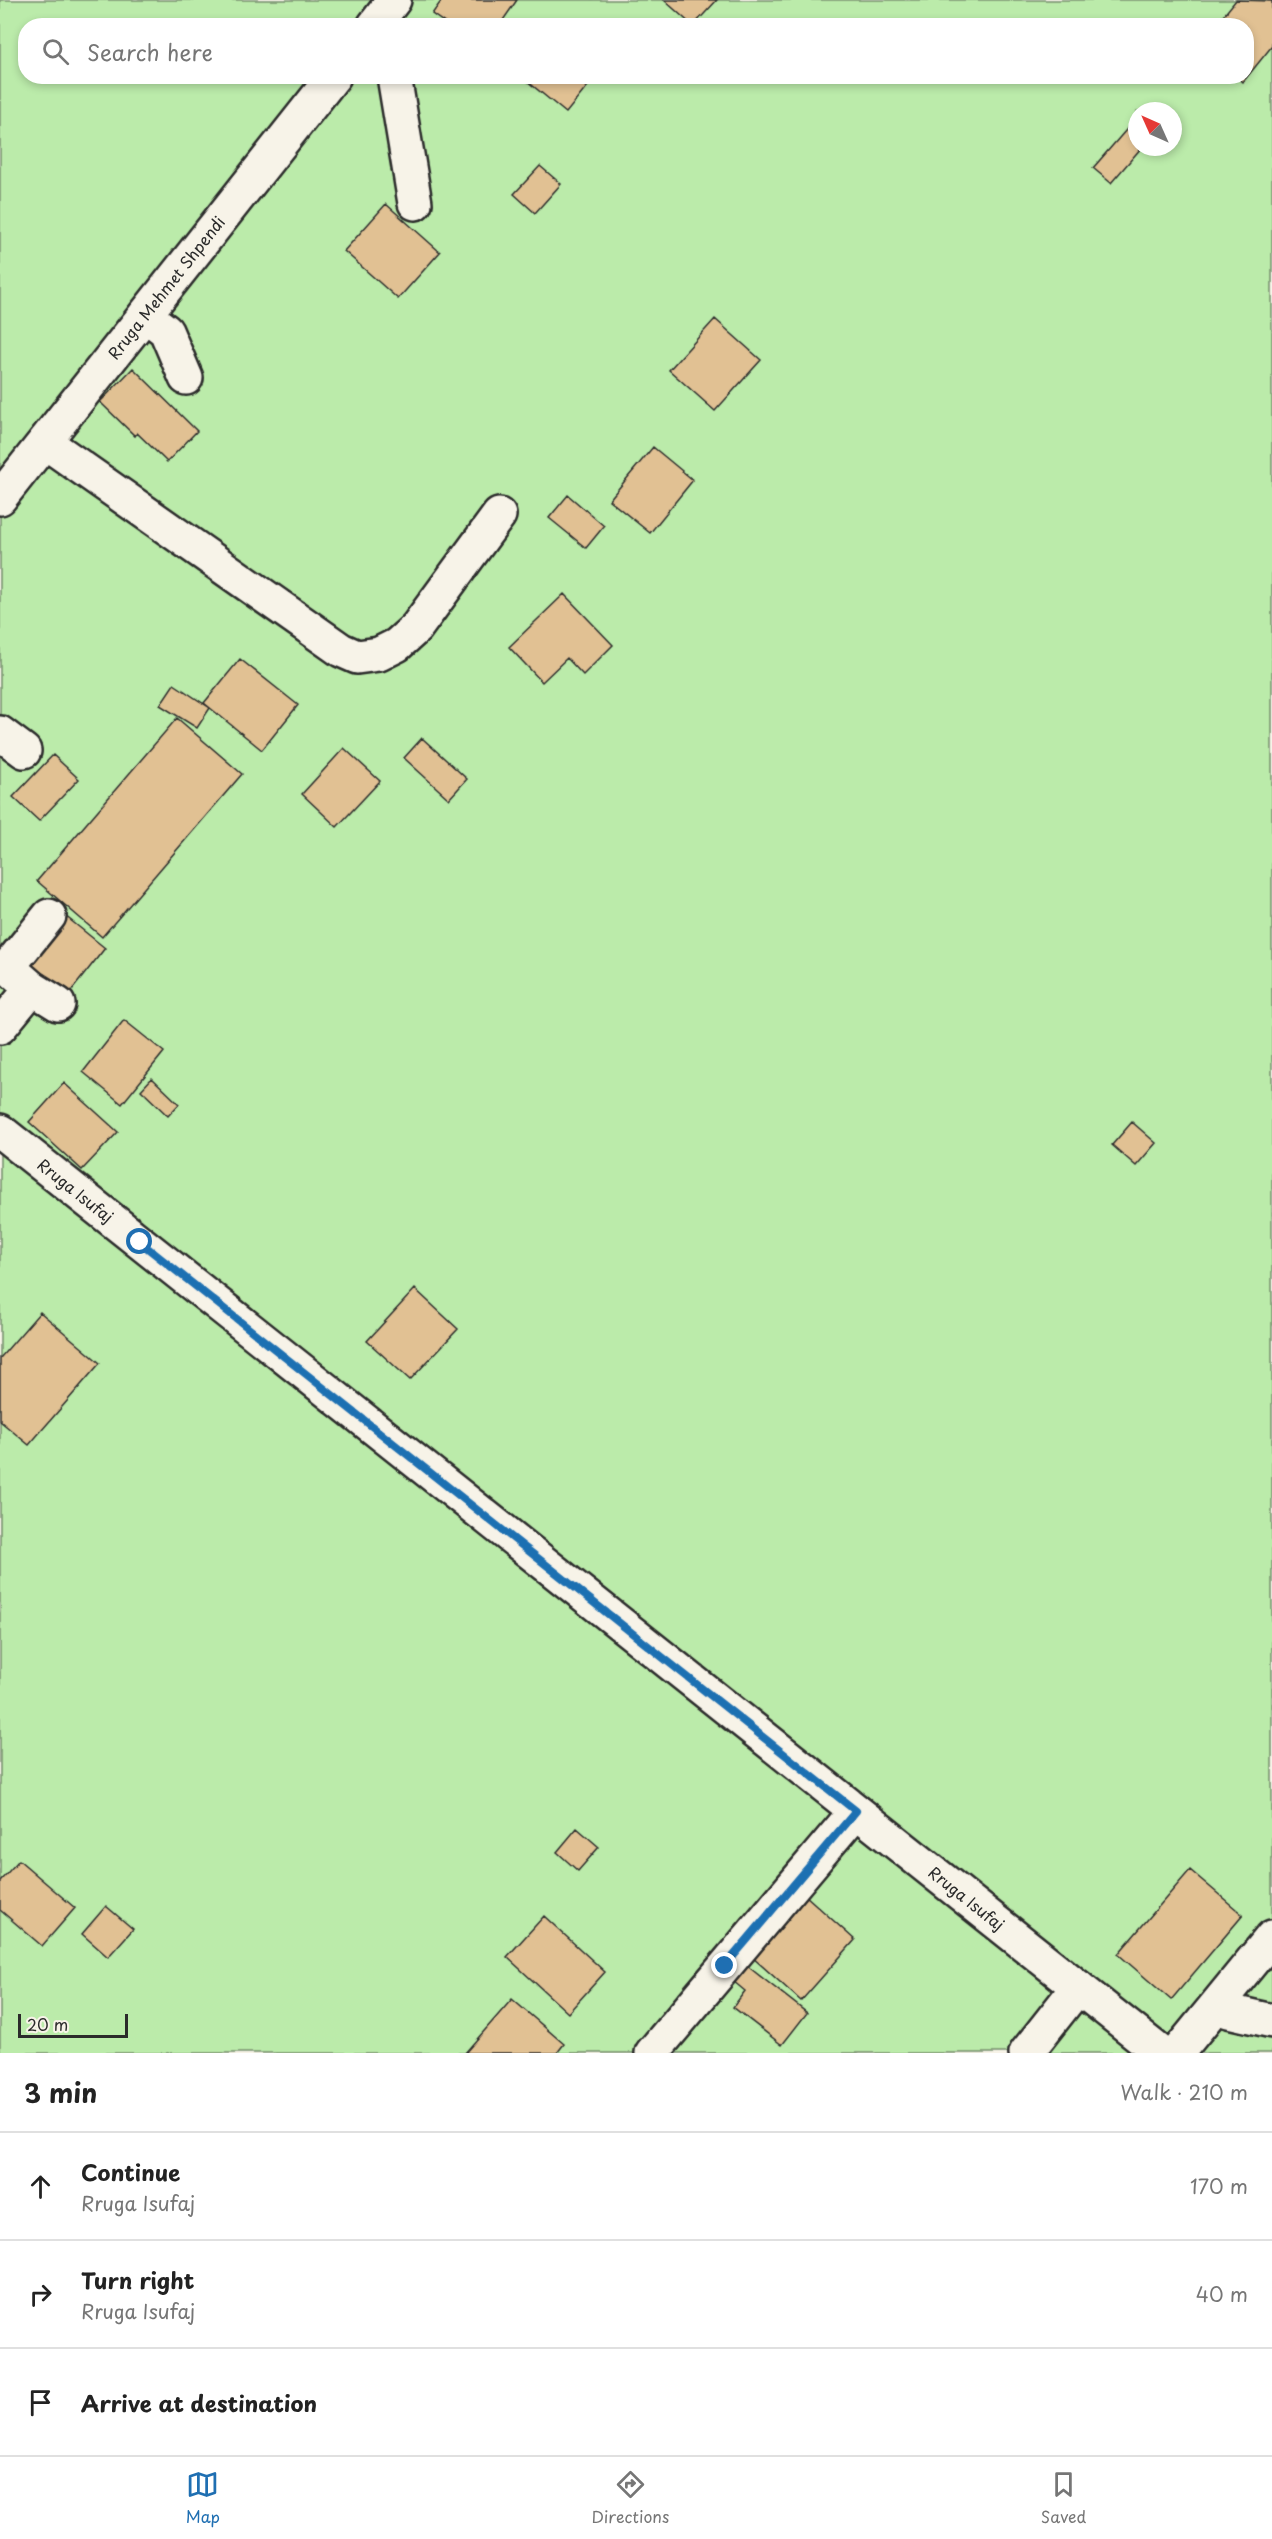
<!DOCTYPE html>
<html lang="en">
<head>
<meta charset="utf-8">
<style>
	body { margin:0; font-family:"Playpen Sans",sans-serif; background:#f2f2f2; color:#222 }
	.compass { position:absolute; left:1128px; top:102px; width:54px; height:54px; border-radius:50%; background:#fff; box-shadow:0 3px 9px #0003; rotate:315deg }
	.scale { position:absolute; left:18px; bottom:15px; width:110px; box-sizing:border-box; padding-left:6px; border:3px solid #2b2b2b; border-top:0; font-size:16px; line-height:21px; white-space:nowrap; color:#2b2b2b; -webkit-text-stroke:4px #f7f3e8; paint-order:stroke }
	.stop { position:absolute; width:18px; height:18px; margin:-14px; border:4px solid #1f6fb2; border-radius:50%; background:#fff }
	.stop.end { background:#1f6fb2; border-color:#fff; box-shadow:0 2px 6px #0008 }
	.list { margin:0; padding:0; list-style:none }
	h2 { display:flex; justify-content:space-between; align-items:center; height:78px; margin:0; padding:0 24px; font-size:26px }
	h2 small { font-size:20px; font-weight:400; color:#767676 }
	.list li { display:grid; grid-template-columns:39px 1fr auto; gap:18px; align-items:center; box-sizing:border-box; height:108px; padding:0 24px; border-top:2px solid #e0e0e0 }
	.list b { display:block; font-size:22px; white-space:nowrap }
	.list p { margin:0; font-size:20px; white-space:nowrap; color:#767676 }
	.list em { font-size:20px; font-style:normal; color:#767676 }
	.icon { flex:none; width:33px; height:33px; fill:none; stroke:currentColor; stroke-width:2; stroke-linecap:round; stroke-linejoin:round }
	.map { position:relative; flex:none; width:1272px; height:2053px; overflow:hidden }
	.search { position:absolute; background:#fff; box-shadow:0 3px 9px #0003; left:18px; right:18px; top:18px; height:66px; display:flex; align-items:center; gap:15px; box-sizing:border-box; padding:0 21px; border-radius:24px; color:#767676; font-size:22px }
	.sheet { height:402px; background:#fff }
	nav { display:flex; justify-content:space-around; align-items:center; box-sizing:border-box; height:84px; border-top:2px solid #e0e0e0; background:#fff; font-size:16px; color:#767676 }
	nav a { display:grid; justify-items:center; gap:3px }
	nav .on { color:#1f6fb2 }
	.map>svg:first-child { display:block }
	.green { fill:#bbebaa; stroke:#738b6a; stroke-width:1.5; fill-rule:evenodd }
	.building { fill:#e1c193; stroke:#2b2b2b; stroke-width:1.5 }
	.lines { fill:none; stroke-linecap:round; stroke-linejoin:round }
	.minor-casing { stroke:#2b2b2b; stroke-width:38 }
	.minor { stroke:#f7f3e8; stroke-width:33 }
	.route { stroke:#1f6fb2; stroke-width:8 }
	.labels { text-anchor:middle; stroke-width:5; stroke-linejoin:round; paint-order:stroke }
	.street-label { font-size:16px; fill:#2b2b2b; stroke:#f7f3e8 }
</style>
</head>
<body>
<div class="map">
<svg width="1272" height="2053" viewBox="0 0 1272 2053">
	<rect width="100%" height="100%" fill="#f7f3e8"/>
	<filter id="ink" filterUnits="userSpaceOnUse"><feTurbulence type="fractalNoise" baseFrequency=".0167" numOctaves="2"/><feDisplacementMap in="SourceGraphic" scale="12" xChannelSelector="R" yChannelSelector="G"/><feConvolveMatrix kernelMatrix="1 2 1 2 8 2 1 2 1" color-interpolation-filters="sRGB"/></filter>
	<g filter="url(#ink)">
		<path class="green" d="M0,0H1272V2053H0ZM26,26H1246V76H26ZM1137,111H1173V147H1137Z"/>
		<path class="building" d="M442,0H517L499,26H449L432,14Z
			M664,0H717L693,26Z
			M1236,0L1272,1V46L1243,82L1236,76H1246V26H1215Z
			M521,76H596L566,113Z
			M1133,122L1137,125V147H1142L1111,183L1093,168Z
			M540,166L561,184L535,213L514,194Z
			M386,204L440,252L398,299L344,251Z
			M715,319L761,360L715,411L669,370Z
			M133,368L197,431L167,462L137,433L135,436L100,402Z
			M653,447L693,480L650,533L609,500Z
			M568,495L604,526L586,548L549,518Z
			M564,594L613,645L583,675L567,658L542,682L509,647Z
			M240,659L298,705L262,750L204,703Z
			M174,684L210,708L197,728L160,705Z
			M177,718L242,774L102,937L37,881Z
			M422,738L467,779L449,799L404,758Z
			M344,748L380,781L337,827L302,794Z
			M53,755L79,779L39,821L13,797Z
			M64,915L105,948L65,999L24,966Z
			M124,1020L164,1052L122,1104L83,1072Z
			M152,1078L179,1104L168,1116L141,1090Z
			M64,1083L118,1132L82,1170L29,1122Z
			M1132,1122L1156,1143L1136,1166L1112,1145Z
			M415,1289L458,1329L410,1380L367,1341Z
			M40,1312L100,1363L29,1445L0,1421V1358Z
			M577,1828L599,1847L578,1871L557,1852Z
			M19,1860L75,1908L42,1946L0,1910V1881Z
			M1190,1870L1243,1915L1171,2000L1118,1954Z
			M805,1895L855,1940L801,2001L751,1956Z
			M106,1906L133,1929L108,1957L82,1934Z
			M544,1916L605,1972L568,2013L507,1957Z
			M746,1965L807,2013L782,2045L733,2007L745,1991L733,1981Z
			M512,1999L564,2044L557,2053H465Z"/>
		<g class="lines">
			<g class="minor-casing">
				<g id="minor">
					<path d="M374,26L394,0"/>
					<path d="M394,76L415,203"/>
					<path d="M145,315L166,331L186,378"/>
					<path d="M45,442L341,650L357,657L379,654L397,645L416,628L499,515"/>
					<path id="s1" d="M0,498L334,76"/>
					<path d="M0,733L24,751"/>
					<path d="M49,916L8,967L32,988L58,1004"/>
					<path d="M0,1027L32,988"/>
					<path id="s2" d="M0,1131L1161,2053"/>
					<path d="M1218,2004L1228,2011L1272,2021"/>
					<path d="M652,2053L856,1811"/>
					<path d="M1026,2053L1078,1987"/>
					<path d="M1177,2053L1272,1937"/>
				</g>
			</g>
			<use href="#minor" class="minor"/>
		</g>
	</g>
	<g class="lines" filter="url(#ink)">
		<path class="route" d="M140,1242L856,1811L725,1966"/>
	</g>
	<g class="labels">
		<g class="street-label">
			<text dy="6" stroke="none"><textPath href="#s1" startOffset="268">Rruga Mehmet Shpendi</textPath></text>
			<text dy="6" stroke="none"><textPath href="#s2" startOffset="96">Rruga Isufaj</textPath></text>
			<text dy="6" stroke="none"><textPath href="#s2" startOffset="1234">Rruga Isufaj</textPath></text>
		</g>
	</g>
</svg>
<svg class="compass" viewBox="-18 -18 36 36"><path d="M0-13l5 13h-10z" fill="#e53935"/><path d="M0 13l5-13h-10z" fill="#767676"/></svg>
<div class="scale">20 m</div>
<div class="stop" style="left:140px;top:1242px"></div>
<div class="stop end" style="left:725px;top:1966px"></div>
<div class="search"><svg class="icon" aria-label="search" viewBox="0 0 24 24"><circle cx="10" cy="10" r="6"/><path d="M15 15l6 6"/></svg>Search here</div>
</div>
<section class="sheet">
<h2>3 min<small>Walk · 210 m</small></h2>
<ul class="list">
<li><svg class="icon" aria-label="ahead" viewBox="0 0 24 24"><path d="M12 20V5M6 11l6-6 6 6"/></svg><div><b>Continue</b><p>Rruga Isufaj</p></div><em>170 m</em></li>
<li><svg class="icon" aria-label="right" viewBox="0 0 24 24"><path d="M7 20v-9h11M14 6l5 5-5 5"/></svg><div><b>Turn right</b><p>Rruga Isufaj</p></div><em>40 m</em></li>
<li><svg class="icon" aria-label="arrive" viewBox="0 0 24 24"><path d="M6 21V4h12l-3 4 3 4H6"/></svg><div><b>Arrive at destination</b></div></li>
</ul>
</section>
<nav>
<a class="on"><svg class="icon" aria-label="map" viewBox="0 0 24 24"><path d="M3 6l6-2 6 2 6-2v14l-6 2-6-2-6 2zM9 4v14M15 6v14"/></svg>Map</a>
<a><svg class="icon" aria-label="directions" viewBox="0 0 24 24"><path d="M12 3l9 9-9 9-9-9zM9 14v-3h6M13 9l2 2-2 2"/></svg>Directions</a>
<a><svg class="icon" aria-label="saved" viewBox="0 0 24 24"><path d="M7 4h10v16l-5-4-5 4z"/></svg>Saved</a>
</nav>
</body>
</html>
